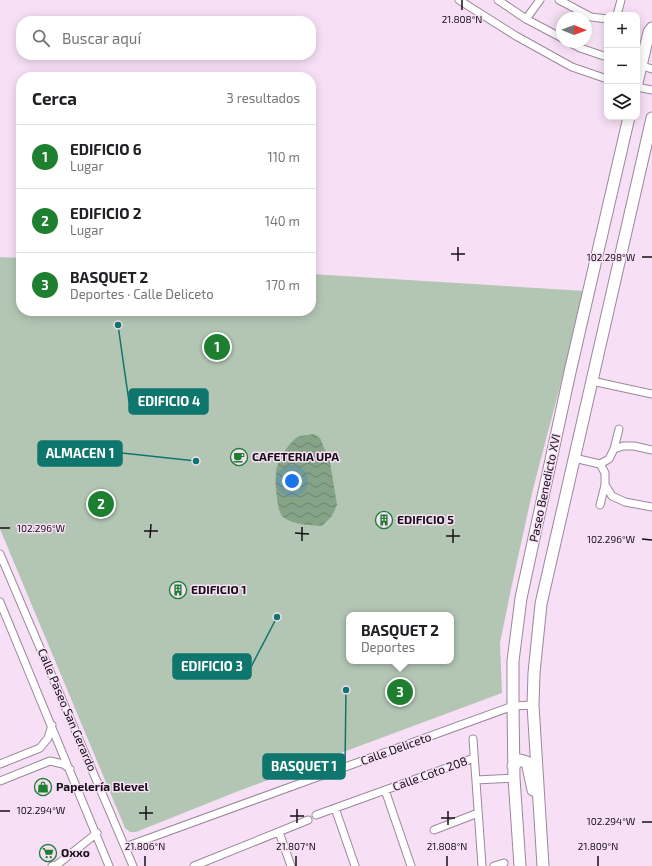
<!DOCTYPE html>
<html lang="es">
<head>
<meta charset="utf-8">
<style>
	body { margin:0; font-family:"Exo 2",sans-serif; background:#f2f2f2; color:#202124 }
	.controls { position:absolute; right:12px; top:12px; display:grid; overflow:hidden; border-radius:8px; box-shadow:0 2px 10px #0003 }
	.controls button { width:36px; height:36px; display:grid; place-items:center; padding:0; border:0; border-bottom:1px solid #e0e0e0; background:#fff; color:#202124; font:20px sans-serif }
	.compass { position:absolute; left:556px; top:12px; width:36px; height:36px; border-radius:50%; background:#fff; box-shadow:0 2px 10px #0003; rotate:91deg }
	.you { position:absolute; left:292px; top:481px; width:14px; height:14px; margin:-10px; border:3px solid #fff; border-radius:50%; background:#1a73e8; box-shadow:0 0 0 6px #1a73e833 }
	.badge { display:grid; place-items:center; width:26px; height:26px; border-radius:50%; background:#1e7f31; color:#fff; font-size:13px; font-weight:700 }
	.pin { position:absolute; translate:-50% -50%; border:2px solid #fff; box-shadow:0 1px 4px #0006 }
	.popup { position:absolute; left:346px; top:612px; width:108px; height:52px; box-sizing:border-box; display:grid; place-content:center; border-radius:8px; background:#fff; filter:drop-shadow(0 1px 3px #0005); font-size:13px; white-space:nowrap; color:#757577 }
	.popup b { font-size:15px; color:#202124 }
	.popup::after { content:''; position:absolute; left:50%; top:100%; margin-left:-8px; border:8px solid transparent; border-top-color:#fff }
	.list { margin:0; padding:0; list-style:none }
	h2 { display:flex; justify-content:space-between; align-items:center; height:52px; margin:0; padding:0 16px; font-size:17px }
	h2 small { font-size:13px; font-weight:400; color:#757577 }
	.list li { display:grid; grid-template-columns:26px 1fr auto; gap:12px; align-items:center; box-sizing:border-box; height:64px; padding:0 16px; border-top:1px solid #e0e0e0 }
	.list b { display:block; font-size:15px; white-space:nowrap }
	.list p { margin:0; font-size:13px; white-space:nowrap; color:#757577 }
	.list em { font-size:13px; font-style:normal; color:#757577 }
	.icon { flex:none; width:22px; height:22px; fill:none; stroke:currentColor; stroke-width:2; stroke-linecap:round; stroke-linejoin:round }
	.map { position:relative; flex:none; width:652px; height:866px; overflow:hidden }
	.search { position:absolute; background:#fff; box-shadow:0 2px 10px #0003; left:16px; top:16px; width:300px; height:44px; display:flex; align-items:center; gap:10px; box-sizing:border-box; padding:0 14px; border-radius:16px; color:#757577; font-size:15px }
	.panel { position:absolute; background:#fff; box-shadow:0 2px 10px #0003; left:16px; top:72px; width:300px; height:244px; border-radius:16px }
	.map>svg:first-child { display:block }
	.green { fill:#b3c6b4; fill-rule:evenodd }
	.water { fill:url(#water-waves) }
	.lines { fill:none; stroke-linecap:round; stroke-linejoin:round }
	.street-casing { stroke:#9c879b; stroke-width:9 }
	.secondary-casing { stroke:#9c879b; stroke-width:13 }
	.street { stroke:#fff; stroke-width:7 }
	.secondary { stroke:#fff; stroke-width:11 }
	.ticks { fill:none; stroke:#160f16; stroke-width:1.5 }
	.labels { text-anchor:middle; stroke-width:3; stroke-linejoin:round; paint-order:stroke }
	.poi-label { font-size:12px; font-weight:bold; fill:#160f16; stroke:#f7e0f6; text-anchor:start }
	.street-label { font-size:12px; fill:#160f16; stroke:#f7e0f6 }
	.ticks-label { font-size:10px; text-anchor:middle; fill:#160f16; stroke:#f7e0f6; stroke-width:3; stroke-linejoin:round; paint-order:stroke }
	.leader { fill:none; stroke:#0f766e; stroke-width:1.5 }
	.callout-dot { fill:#0f766e; stroke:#f7e0f6; stroke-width:1.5 }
	.callout { fill:#0f766e; stroke:#0f766e; stroke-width:1.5 }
	.callout-label { font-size:13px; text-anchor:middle; font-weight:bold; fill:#fff }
</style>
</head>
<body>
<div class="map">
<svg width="652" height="866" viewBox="0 0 652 866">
	<defs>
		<pattern id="water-waves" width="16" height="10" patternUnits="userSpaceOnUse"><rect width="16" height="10" fill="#85a387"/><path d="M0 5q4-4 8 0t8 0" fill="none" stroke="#6c836d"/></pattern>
	</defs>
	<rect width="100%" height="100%" fill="#f7e0f6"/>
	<path class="green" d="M0,257L21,258V311H311V274L585,291L533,489L511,589L500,643L502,693L241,790L136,832H130L125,828L0,529ZM349,615H451V661H349Z"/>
	<path class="water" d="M314,434L320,438L330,462L337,505L332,516L322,526C310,525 293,525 283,517C279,513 278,505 277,499C276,490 275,481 276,472C277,460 287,446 296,438C301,435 308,435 314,434Z"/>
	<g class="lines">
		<g class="street-casing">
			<path id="street" d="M459,0L516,36L572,67L607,79
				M498,0L526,19L562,38
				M559,0L591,17L607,19
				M617,15L621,0
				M526,19L540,0
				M569,42L580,48L607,57
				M639,65L652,69
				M637,87L652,90
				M592,381L652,394
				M614,449L619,429
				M574,458L600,464L609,459L614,449L623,446H634L652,450
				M600,464L605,473V485L612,496L625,502L652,507
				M600,505L605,485
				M0,554L133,866
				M0,602L109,866
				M473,739L482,866
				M0,764L40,748L48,738L52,725
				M476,780L514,778
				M0,781L50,761L63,764L70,769
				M385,790L411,866
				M335,808L355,866
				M316,815L474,758
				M434,830L478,813
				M279,832L291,866
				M125,847L513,706L533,705
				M52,866L58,864L97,833
				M194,866L308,820
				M494,866L504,863"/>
		</g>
		<g class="secondary-casing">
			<path id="secondary" d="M637,83L649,32L652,28
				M513,766L520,760L527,762L533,790
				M520,866L514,778L513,706V661L521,598L570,372L629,117
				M543,866L533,705L534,673L541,604L652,118"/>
		</g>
		<use href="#street" class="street"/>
		<use href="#secondary" class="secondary"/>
	</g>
	<path class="ticks" d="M462,10V0M451,254H465M642,257H652M458,261V247M0,528H10M144,531H158M295,533L309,534M446,536H460M150,538L151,524M642,539L652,540M302,541V527M453,543V529M0,811H10M139,813H153M290,816H304M441,818H455M146,820V806M642,822H652M297,823V809M448,825V811M145,866V856M296,866V856M447,866V856M598,866V856"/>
	<defs>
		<g id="cafe-ring" transform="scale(0.9)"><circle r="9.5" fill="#f7e0f6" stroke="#1e7f31" stroke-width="1.5"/><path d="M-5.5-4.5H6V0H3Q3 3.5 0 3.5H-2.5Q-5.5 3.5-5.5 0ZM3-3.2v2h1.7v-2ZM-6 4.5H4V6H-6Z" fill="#1e7f31"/></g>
		<g id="building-ring" transform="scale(0.9)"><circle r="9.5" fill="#f7e0f6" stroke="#1e7f31" stroke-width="1.5"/><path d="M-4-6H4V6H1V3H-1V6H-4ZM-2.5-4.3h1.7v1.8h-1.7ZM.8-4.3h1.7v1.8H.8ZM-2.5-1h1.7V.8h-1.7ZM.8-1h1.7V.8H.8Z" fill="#1e7f31"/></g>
		<g id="shop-ring" transform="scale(0.9)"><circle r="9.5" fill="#f7e0f6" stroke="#1e7f31" stroke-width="1.5"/><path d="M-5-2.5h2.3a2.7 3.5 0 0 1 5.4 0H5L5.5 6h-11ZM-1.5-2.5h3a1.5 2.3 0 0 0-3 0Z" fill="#1e7f31"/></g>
		<g id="supermarket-ring" transform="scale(0.9)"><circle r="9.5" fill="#f7e0f6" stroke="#1e7f31" stroke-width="1.5"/><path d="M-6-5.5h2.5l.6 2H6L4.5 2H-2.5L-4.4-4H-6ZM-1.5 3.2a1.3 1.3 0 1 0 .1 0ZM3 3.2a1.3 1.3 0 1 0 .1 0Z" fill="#1e7f31"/></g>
	</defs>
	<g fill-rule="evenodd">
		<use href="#cafe-ring" x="239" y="457"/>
		<use href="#building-ring" x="384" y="520"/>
		<use href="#building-ring" x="178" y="590"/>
		<use href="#shop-ring" x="43" y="787"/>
		<use href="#supermarket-ring" x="48" y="853"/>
	</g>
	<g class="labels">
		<g class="poi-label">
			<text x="252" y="461">CAFETERIA UPA</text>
			<text x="397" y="524">EDIFICIO 5</text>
			<text x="191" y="594">EDIFICIO 1</text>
			<text x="56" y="791">Papelería Blevel</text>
			<text x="61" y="857">Oxxo</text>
		</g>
		<g class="street-label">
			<text transform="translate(545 488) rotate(-78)" y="4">Paseo Benedicto XVI</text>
			<text transform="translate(67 710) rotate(67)" y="4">Calle Paseo San Gerardo</text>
			<text transform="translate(396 749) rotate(-20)" y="4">Calle Deliceto</text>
			<text transform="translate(430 774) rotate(-20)" y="4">Calle Coto 208</text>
		</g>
	</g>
	<g class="ticks-label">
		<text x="462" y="23">21.808°N</text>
		<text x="611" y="261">102.298°W</text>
		<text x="41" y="532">102.296°W</text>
		<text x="611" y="543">102.296°W</text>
		<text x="41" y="814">102.294°W</text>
		<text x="611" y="825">102.294°W</text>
		<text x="145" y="850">21.806°N</text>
		<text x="296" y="850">21.807°N</text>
		<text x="447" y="850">21.808°N</text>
		<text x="598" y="850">21.809°N</text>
	</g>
	<path class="leader" d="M118 325L129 402M196 461L122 453M277 617L251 667M346 690L345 767"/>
	<g class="callout-dot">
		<circle cx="118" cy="325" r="4"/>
		<circle cx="196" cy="461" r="4"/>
		<circle cx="277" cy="617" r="4"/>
		<circle cx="346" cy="690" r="4"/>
	</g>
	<g class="callout">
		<rect x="129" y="389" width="79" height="25" rx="4"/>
		<rect x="38" y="441" width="84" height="25" rx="4"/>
		<rect x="173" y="654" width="78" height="25" rx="4"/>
		<rect x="263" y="754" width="82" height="25" rx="4"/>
	</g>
	<g class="callout-label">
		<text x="169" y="406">EDIFICIO 4</text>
		<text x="80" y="458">ALMACEN 1</text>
		<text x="212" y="671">EDIFICIO 3</text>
		<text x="304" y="771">BASQUET 1</text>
	</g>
</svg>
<div class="controls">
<button>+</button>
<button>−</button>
<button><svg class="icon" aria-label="layers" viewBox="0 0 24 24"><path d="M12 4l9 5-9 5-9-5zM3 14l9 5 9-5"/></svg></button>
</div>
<svg class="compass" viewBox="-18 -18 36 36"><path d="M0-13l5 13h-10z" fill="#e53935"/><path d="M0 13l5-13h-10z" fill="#757577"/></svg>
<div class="you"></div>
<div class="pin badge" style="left:217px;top:347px">1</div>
<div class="pin badge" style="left:101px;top:504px">2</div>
<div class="pin badge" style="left:400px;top:692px">3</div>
<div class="popup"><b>BASQUET 2</b>Deportes</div>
<div class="search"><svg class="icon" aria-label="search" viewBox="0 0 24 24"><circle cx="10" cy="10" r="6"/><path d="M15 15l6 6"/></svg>Buscar aquí</div>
<section class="panel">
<h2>Cerca<small>3 resultados</small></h2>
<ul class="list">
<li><span class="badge">1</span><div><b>EDIFICIO 6</b><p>Lugar</p></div><em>110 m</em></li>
<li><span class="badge">2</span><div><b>EDIFICIO 2</b><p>Lugar</p></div><em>140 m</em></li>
<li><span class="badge">3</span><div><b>BASQUET 2</b><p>Deportes · Calle Deliceto</p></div><em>170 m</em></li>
</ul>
</section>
</div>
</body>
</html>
